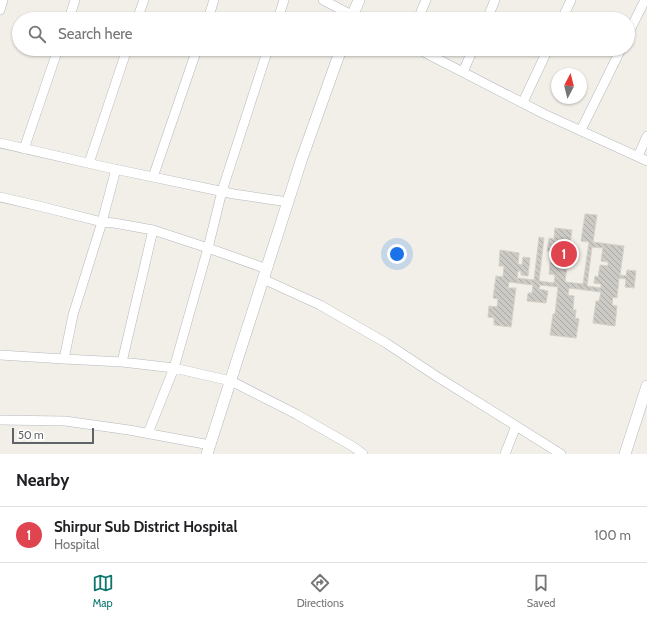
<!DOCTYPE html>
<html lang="en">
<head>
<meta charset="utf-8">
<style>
	body { margin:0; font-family:Cabin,sans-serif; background:#f6f6f6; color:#202124 }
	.compass { position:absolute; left:551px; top:68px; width:36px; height:36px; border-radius:50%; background:#fff; box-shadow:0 1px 3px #0004; rotate:7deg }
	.scale { position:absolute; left:12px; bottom:10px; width:82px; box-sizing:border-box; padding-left:4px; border:2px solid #5f6368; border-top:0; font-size:11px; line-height:14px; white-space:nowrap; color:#5f6368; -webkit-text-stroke:3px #fff; paint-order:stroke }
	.you { position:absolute; left:397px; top:254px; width:14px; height:14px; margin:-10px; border:3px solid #fff; border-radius:50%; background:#1a73e8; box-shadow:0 0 0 6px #1a73e833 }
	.badge { display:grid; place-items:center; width:26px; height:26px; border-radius:50%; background:#0f766e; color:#fff; font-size:13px; font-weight:700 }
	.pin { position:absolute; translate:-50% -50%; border:2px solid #fff; box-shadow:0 1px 4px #0006 }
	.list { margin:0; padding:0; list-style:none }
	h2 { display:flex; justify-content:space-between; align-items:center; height:52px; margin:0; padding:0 16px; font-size:17px }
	h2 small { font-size:13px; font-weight:400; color:#757577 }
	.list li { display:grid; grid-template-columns:26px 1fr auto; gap:12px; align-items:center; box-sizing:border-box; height:56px; padding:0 16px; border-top:1px solid #e0e0e0 }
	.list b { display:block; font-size:15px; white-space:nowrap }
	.list p { margin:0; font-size:13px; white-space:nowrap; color:#757577 }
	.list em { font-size:13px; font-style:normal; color:#757577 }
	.icon { flex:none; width:22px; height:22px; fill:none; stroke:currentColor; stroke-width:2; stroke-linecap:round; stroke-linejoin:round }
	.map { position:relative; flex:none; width:647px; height:454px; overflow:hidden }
	.search { position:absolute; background:#fff; box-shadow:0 1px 3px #0004; left:12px; right:12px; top:12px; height:44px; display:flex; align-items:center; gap:10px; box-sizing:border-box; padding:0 14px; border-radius:22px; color:#757577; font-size:15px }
	.sheet { height:108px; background:#fff }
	nav { display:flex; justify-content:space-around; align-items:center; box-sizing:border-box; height:56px; border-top:1px solid #e0e0e0; background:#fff; font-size:11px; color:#757577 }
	nav a { display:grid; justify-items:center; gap:2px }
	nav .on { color:#0f766e }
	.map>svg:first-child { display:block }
	.building { fill:url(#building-back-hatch); stroke:#d6d1c6; fill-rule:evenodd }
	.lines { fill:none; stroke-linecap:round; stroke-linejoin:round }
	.minor-casing { stroke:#b5b8bc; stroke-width:10 }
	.tertiary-casing { stroke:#b5b8bc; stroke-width:12 }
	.minor { stroke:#fff; stroke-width:9 }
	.tertiary { stroke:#fff; stroke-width:11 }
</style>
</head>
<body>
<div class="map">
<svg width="647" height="454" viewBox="0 0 647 454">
	<defs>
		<pattern id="building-back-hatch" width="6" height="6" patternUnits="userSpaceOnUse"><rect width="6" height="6" fill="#cccac5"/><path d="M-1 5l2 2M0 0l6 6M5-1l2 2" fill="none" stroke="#a9a8a4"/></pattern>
	</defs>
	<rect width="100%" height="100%" fill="#f1efe8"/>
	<path class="building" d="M585,214L597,215L593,242L624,246L620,275L626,276L627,270L636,271L634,288L625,287L626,279L619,278L617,298L613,297L612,305L617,306L615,326L593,323L596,301H599L601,292L569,288L568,295L574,296L573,310H576L575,318L579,319L576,338L550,335L553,314H555L558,287L540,285L539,289L548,291L546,303L527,301L528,293H532L533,285L509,282L508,288H516L511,327L494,325V318L488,317L489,306L497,307L498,299L493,298L496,276L503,277L504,266H499L500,250L519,253L518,264L522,265L523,257L530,258L528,276L521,275V271H518L517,278L534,280L539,237L544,238L539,281L554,283L555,275L549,274L551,252L547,251L549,238L554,239L555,228L572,230L565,282L583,284L589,242L581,241ZM592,247L603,248L601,261L608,262V266L600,265L598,277L595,276L594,283L601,284V288L587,286Z"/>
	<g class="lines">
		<g class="minor-casing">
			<path id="minor" d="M323,0L359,19
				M0,10L3,0
				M69,19L75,0
				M137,19L144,0
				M208,19L214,0
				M278,19L284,0
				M418,19L426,0
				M487,19L495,0
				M562,19L571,0
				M628,34L645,0
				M418,49L544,114L647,161
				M463,72L473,49
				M523,102L548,49
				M581,130L621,49
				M0,143L105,167L234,194L288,202
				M24,149L58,49
				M638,156L647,136
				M89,163L127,49
				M153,177L197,49
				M0,197L43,207L102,222L114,223L153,230L208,248L267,269
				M263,279L320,305L386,343L436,376L561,454
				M0,355L64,359L122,362L174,368L231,381L296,414L352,446L363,454
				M64,359L73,315L102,222L116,169
				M122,362L153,230
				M0,420L65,421L129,430L210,445
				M148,433L174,368L208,248L222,191L268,49
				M505,454L516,426"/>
		</g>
		<g class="tertiary-casing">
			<path id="tertiary" d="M351,19L359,0
				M207,454L302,158L341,49
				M625,454L647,386"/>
		</g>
		<use href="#minor" class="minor"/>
		<use href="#tertiary" class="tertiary"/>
	</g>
</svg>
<svg class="compass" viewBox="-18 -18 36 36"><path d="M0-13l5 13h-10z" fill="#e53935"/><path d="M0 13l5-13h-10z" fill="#757577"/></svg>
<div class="scale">50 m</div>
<div class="you"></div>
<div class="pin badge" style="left:564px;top:254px;background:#e0444e">1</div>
<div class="search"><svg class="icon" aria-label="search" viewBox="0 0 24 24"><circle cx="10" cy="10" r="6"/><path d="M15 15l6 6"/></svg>Search here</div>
</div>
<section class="sheet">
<h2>Nearby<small></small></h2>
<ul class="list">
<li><span class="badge" style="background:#e0444e">1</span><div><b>Shirpur Sub District Hospital</b><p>Hospital</p></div><em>100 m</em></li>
</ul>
</section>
<nav>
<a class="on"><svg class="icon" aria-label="map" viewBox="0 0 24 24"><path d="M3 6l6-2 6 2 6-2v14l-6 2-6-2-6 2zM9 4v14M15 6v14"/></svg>Map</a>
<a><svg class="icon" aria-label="directions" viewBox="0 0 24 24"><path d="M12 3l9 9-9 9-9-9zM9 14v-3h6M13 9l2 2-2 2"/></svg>Directions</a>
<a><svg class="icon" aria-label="saved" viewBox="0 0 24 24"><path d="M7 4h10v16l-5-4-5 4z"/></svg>Saved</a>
</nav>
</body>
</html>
